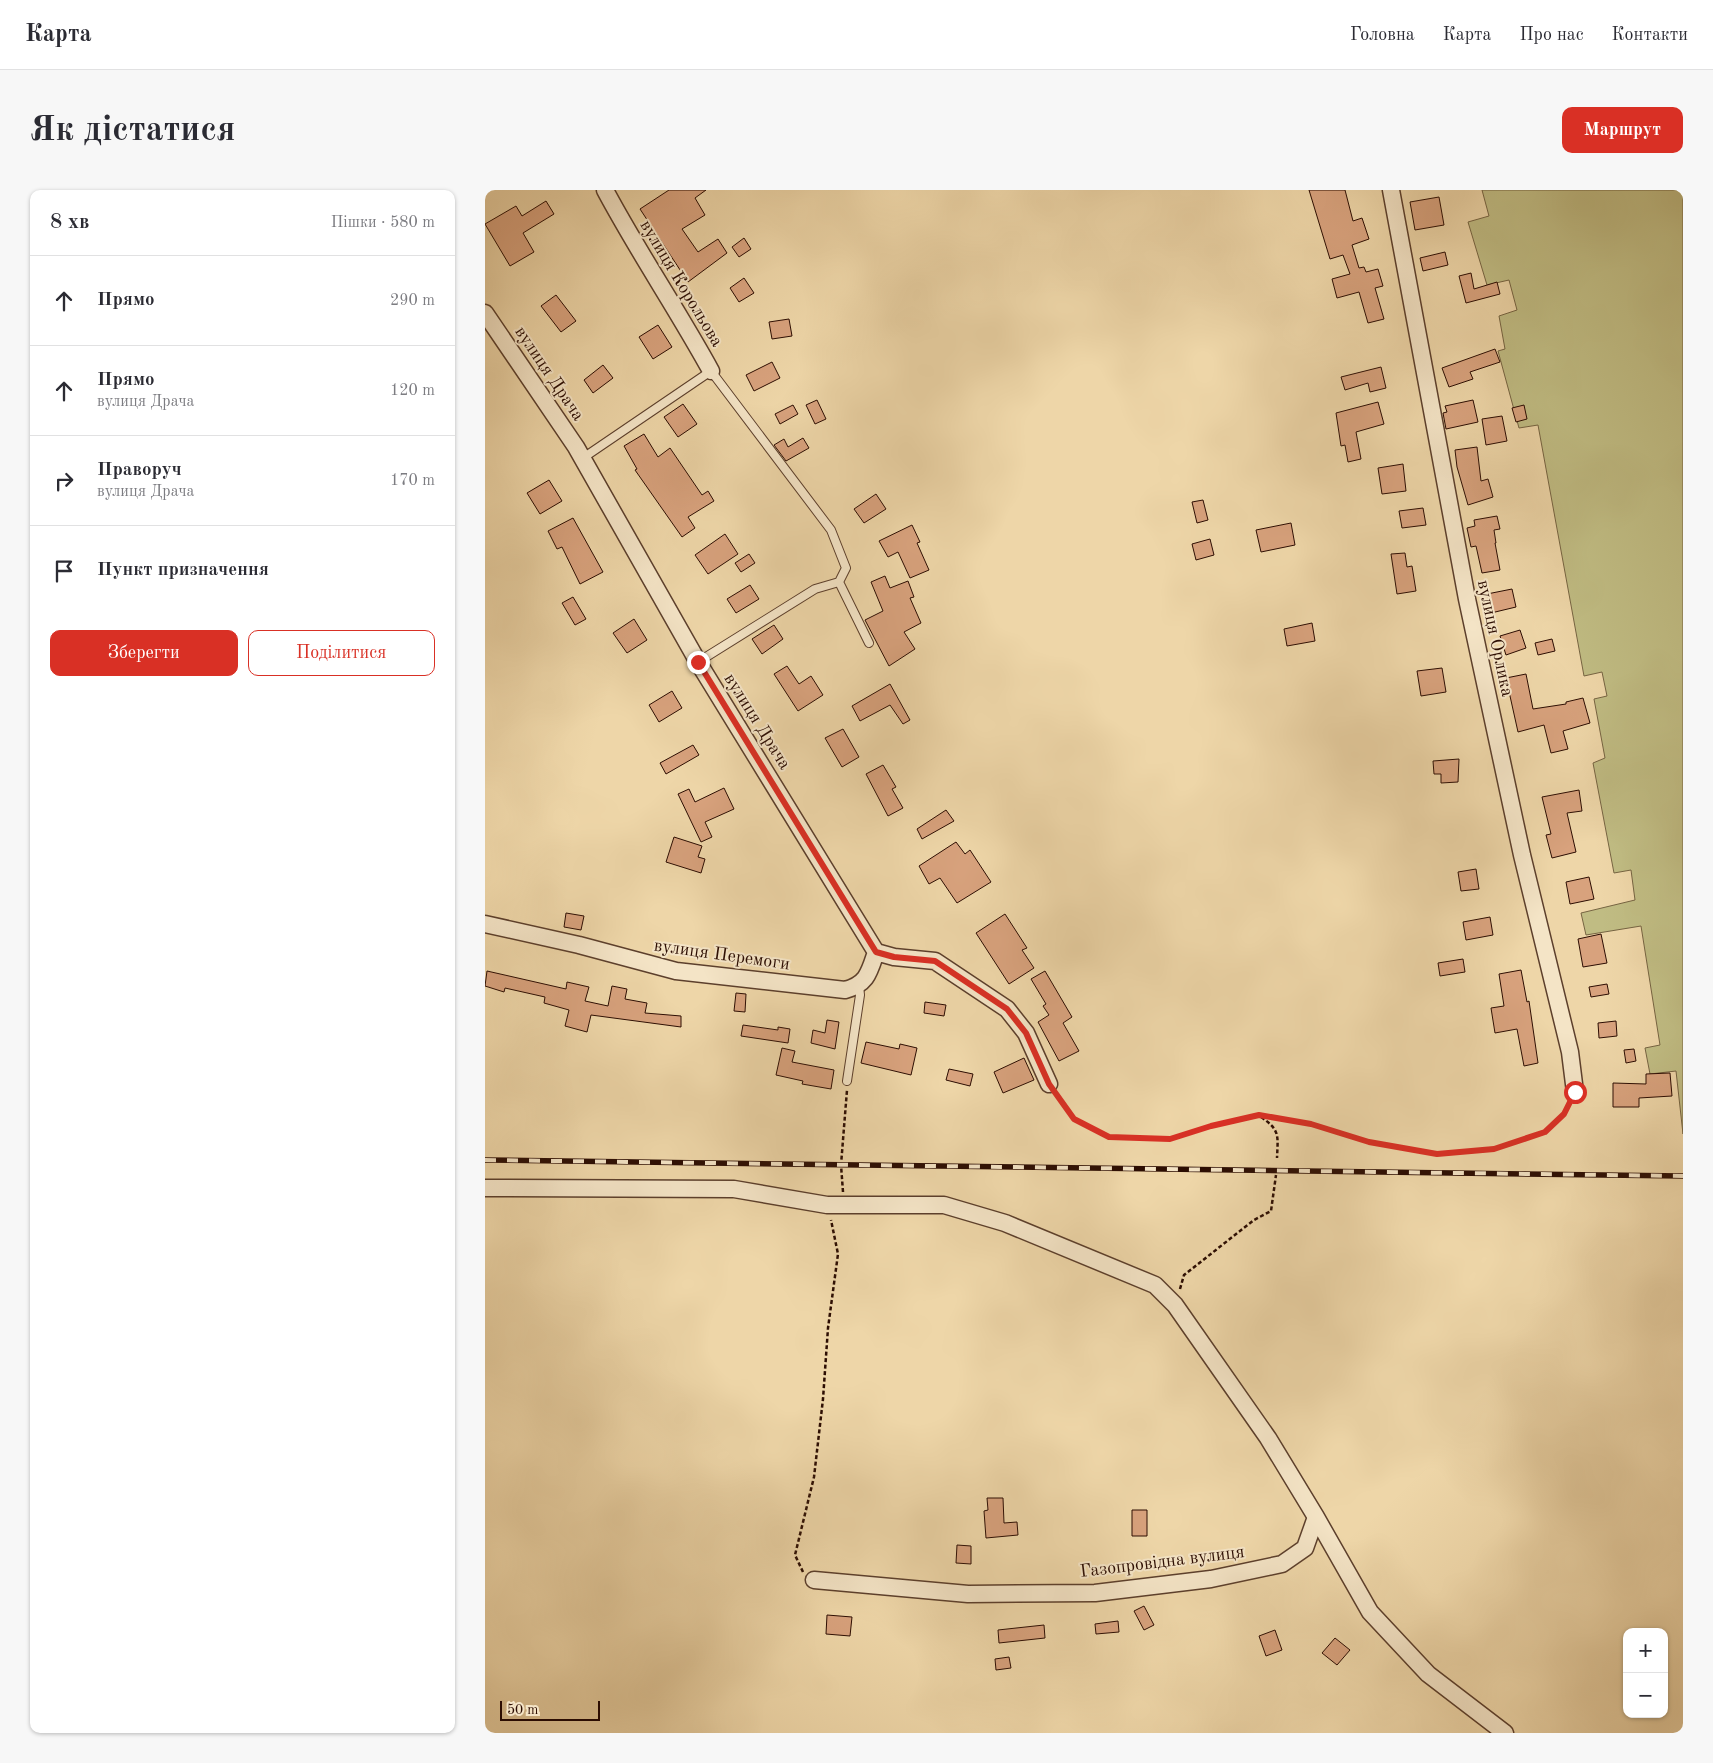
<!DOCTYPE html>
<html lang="uk">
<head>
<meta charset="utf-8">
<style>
	body { margin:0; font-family:"Old Standard TT",serif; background:#f7f7f7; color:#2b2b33 }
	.controls { position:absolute; right:15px; bottom:15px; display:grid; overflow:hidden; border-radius:10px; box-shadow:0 1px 4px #0004 }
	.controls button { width:45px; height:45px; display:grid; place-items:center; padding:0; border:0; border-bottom:1px solid #e1e1e2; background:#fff; color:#2b2b33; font:25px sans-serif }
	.scale { position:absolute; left:15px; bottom:12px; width:100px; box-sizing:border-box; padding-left:5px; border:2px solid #2c0d02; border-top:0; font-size:14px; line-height:18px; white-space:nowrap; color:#2c0d02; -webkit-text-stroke:4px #f4e4c6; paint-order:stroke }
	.stop { position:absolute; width:15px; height:15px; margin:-11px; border:4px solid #d93025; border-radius:50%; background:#fff }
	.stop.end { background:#d93025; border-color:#fff; box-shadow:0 1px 5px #0008 }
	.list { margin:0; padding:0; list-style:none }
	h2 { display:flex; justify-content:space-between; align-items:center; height:65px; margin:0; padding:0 20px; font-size:21px }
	h2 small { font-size:16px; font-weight:400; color:#7c7c81 }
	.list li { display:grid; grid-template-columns:32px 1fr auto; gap:15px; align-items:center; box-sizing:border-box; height:90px; padding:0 20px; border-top:1px solid #e1e1e2 }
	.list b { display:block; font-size:19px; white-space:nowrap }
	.list p { margin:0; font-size:16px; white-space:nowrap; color:#7c7c81 }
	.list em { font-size:16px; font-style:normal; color:#7c7c81 }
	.actions { display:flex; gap:10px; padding:15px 20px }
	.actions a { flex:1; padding:11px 0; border:1px solid #d93025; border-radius:10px; text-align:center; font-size:18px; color:#d93025 }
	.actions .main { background:#d93025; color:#fff }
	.icon { flex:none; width:28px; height:28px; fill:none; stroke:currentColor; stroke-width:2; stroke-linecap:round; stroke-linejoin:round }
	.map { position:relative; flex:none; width:1198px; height:1543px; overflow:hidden; border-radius:10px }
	header { display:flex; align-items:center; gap:30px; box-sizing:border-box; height:70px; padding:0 25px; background:#fff; border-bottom:1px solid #e1e1e2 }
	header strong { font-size:24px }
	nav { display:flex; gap:28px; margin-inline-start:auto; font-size:18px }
	.intro { display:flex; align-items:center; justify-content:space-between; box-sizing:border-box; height:120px; padding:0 30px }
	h1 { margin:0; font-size:35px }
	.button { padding:12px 22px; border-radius:10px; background:#d93025; color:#fff; font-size:18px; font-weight:700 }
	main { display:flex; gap:30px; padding:0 30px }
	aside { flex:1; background:#fff; border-radius:10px; box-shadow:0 1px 4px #0004 }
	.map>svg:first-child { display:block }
	.green { fill:#c0bc83; stroke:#766442 }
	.building { fill:#d8a27d; stroke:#2c0d02 }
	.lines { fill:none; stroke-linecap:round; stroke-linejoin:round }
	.service-casing { stroke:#5c3f2c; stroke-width:10 }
	.minor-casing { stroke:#5c3f2c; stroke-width:19 }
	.path { stroke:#2c0d02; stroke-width:2.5; stroke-dasharray:4 2.5; stroke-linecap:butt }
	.service { stroke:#f4e4c6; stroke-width:8 }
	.minor { stroke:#f4e4c6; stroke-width:16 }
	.rail-casing { stroke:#2c0d02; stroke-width:5.5 }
	.rail { stroke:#f4e4c6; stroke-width:4; stroke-dasharray:11; stroke-linecap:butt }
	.route { stroke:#d93025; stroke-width:6 }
	.labels { text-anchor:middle; stroke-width:4; stroke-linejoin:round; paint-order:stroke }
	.street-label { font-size:18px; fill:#2c0d02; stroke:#f4e4c6 }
</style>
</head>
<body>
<header>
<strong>Карта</strong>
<nav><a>Головна</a><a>Карта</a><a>Про нас</a><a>Контакти</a></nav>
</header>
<div class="intro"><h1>Як дістатися</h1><a class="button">Маршрут</a></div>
<main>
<aside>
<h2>8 хв<small>Пішки · 580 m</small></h2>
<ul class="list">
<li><svg class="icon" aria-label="ahead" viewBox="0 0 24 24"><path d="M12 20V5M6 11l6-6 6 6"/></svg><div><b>Прямо</b></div><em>290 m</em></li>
<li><svg class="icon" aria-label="ahead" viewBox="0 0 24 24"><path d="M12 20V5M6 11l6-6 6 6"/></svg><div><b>Прямо</b><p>вулиця Драча</p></div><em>120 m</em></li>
<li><svg class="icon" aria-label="right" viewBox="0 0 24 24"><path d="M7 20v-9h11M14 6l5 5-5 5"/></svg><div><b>Праворуч</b><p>вулиця Драча</p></div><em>170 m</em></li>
<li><svg class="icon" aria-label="arrive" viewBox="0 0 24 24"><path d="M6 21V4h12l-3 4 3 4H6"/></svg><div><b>Пункт призначення</b></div></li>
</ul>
<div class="actions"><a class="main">Зберегти</a><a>Поділитися</a></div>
</aside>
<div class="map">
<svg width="1198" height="1543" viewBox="0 0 1198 1543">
	<rect width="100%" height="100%" fill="#eed6a8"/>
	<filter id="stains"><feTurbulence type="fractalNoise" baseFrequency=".004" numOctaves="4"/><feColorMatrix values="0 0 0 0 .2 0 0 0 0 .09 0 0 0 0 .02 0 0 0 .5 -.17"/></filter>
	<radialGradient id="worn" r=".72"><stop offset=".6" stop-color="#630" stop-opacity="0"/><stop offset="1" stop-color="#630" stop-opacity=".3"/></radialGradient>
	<path class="green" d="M997,0H1198V944L1191,881L1165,884L1160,858L1175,855L1156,736L1101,745L1096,723L1150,710L1146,680L1129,683L1108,573L1120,568L1109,509L1122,506L1117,482L1099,486L1053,235L1034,238L1013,161L1020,159L1014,126L1032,120L1024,90L1002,95L983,32L1004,26Z"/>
	<path class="building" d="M184,0H221L210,8L220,25L197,39L213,62L233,49L242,63L203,92L155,19Z
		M824,0H860L868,31L877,28L884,49L867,55L874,78L879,77L881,82L893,79L898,96L890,98L899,129L883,133L874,102L852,108L847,89L865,84L858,65L845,69Z
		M954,7L959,35L930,40L925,12Z
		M61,11L69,24L38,43L49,62L25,76L0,34L31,16L37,26Z
		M259,48L266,59L254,67L247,57Z
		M960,62L963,75L938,81L935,68Z
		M986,83L989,99L1012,92L1015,104L981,113L974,86Z
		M259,88L269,103L254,112L245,98Z
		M71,105L91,131L76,142L56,116Z
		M304,129L307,146L287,149L284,132Z
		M173,135L187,157L168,169L154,147Z
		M1010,159L1015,172L985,182L988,189L964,197L957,178Z
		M287,172L295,188L269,201L261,185Z
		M118,175L128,188L108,203L99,190Z
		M896,177L901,198L885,202L883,193L860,200L856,187Z
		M332,210L341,229L330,234L321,215Z
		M988,210L993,232L961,239L958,223L962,222L960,216Z
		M893,212L899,234L871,242L876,269L863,272L860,255L856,256L851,223Z
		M198,214L212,234L193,247L179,227Z
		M308,215L313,224L295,234L290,224Z
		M1039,215L1042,229L1031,232L1027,218Z
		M1017,226L1022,251L1001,255L997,229Z
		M159,244L173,267L185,258L217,305L223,301L229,311L203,327L210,338L197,347L150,280L152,279L139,256Z
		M318,248L324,258L301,271L289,255L299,249L303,257Z
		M992,257L996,291L1003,289L1008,307L983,315L972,277L970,260Z
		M918,274L921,301L897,304L893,278Z
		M64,290L77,311L55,324L42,303Z
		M391,304L401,319L379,333L369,319Z
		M718,310L723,330L712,333L707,312Z
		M938,318L941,335L917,338L914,321Z
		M1012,326L1015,339L1009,340L1011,353H1010L1015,380L997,383L991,356L986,357L982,338L990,336L989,330Z
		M88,328L118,382L95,394L77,357L72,359L63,341Z
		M806,333L810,355L776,362L771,340Z
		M427,335L435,352L432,353L444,380L425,388L413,362L403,367L394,351Z
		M240,344L253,364L223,384L210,365Z
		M725,349L729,365L711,370L707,354Z
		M920,363L922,377L927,376L931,401L912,404L906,364Z
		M264,364L270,373L256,382L250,373Z
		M400,386L405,398L423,391L429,407L425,408L436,433L419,442L430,459L404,476L380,430L398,421L386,392Z
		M265,395L274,409L251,423L242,409Z
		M1027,399L1031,417L1006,423L1002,404Z
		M88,407L101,429L90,435L77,413Z
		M149,429L162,450L142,463L128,443Z
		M827,433L830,451L802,456L799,439Z
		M289,435L298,449L277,464L267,449Z
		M1035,440L1041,458L1021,465L1015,446Z
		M1067,449L1070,461L1053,465L1050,453Z
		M302,476L314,494L326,486L338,505L313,521L289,484Z
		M957,478L961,502L936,506L932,481Z
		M1041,484L1048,519L1081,514V512L1098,508L1105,533L1078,541L1083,559L1066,563L1059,535L1033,542L1021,488Z
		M405,494L425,530L418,534L405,515L375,531L367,516Z
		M187,501L197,518L174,532L164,515Z
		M358,539L374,567L357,577L340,548Z
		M208,555L214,565L181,584L175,573Z
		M974,569L973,592L956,593V584H949L948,571Z
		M398,575L411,597L407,599L418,618L403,626L381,584Z
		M239,598L249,619L220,632L227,647L216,652L193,604L204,599L210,612Z
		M1094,600L1097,621L1082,623L1091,662L1067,668L1061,645L1066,644L1057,607Z
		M461,620L469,631L437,649L432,639Z
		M189,647L217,656L213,667L220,669L216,683L181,672Z
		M471,652L480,664L485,660L506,692L472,713L455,688L444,694L434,676Z
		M991,679L994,699L976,701L973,682Z
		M1104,687L1109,709L1085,714L1081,692Z
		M81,723L99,726L96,740L79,737Z
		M520,724L542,758L537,760L549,778L524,794L491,743Z
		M1005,727L1008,745L981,750L978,732Z
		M1116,744L1122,773L1098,777L1093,749Z
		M978,769L980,782L955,786L953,773Z
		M1036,780L1042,812L1044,811L1053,873L1039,876L1032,839L1010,843L1006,818L1019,816L1014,784Z
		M2,781L81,799L82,792L104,797L100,811L123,816L127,796L142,799L140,809L162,813L160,823L196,826V837L106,825L102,842L80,836L84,820L59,813L60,807L20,798L19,802L0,796Z
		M560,781L587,827L578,833L594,861L574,871L553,832L564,825L558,816L561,814L546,789Z
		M1122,794L1124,804L1106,807L1104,797Z
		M251,803L261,804L260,822L249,821Z
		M440,812L461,815L459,826L439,823Z
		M342,830L354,832L350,859L326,853L328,840L340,843Z
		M1131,831L1132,846L1114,848L1113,833Z
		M258,835L293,840V837L305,839L303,853L256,846Z
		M381,852L414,859L415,854L432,858L426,885L376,873Z
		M297,858L310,861L307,872L349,880L346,899L317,894L318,891L291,885Z
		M1149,859L1151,871L1141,873L1139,860Z
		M539,868L549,890L518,903L509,882Z
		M464,879L488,884L485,896L461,890Z
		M1185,883L1187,906L1154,908V917H1128V893L1161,894V884Z
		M502,1308H518L519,1333L532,1332L533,1345L501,1348L499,1321L503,1320Z
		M647,1320H662V1346H647Z
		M472,1355L486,1356V1374L471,1373Z
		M659,1416L669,1435L659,1440L649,1421Z
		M342,1425L367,1427L365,1446L341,1444Z
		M633,1431L634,1442L611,1444L610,1434Z
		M559,1435L560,1448L514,1453L513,1440Z
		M790,1440L797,1460L781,1466L774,1446Z
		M850,1448L865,1460L852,1475L837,1463Z
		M524,1467L526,1478L511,1480L510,1469Z"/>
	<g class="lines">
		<g class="service-casing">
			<path id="service" d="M98,268L226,181L346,340L361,378L354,392
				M354,392L384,453
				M213,472L330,399L354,392
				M362,891L375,805L374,796"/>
		</g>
		<g class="minor-casing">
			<path id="minor" d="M120,0C153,62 192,119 226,181
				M906,0L982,409L1037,665L1085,862L1090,902
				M0,123L91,257L213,472L391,762L409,767L450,771L522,819L541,843L564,894
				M0,734L94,755L191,781L360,800C382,794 384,783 391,762
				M0,998L249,999L342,1015H459L520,1033L670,1095L690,1115L783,1248L831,1327
				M329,1390L483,1404L610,1403L726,1389L797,1374L820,1358L831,1327L885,1422L943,1484L1020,1543"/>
		</g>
		<path class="path" d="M572,905L589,929L624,947L685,949L726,936L774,925L826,934L884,952L952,964L1009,959L1060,942L1079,925L1084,915
			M776,927C795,940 793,945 792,968
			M358,1002L356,975L362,900
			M695,1099L699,1085L769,1030L786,1021L791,985
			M318,1382L310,1365L329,1287L338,1209L343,1138L353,1064L346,1030"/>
		<use href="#service" class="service"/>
		<use href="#minor" class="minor"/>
		<g class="rail-casing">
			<path id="rail" d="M0,970L1198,986"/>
		</g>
		<use href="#rail" class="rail"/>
	</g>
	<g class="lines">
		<path class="route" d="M213,472L391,762L409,767L450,771L522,819L541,843L564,894L589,929L624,947L685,949L726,936L774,925L826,934L884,952L952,964L1009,959L1060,942L1079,924L1090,902"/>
	</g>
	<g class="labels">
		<g class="street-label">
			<text transform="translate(197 93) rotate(59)" y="6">вулиця Корольова</text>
			<text transform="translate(65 183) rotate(56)" y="6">вулиця Драча</text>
			<text transform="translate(1011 448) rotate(78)" y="6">вулиця Орлика</text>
			<text transform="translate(273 531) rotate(58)" y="6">вулиця Драча</text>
			<text transform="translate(237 764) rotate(8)" y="6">вулиця Перемоги</text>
			<text transform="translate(677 1371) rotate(-7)" y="6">Газопровідна вулиця</text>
		</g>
	</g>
	<rect width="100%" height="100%" filter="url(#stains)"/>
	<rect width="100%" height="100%" fill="url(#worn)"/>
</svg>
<div class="controls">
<button>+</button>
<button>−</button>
</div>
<div class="scale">50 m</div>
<div class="stop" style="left:1090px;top:902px"></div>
<div class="stop end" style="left:213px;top:472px"></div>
</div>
</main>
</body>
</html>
